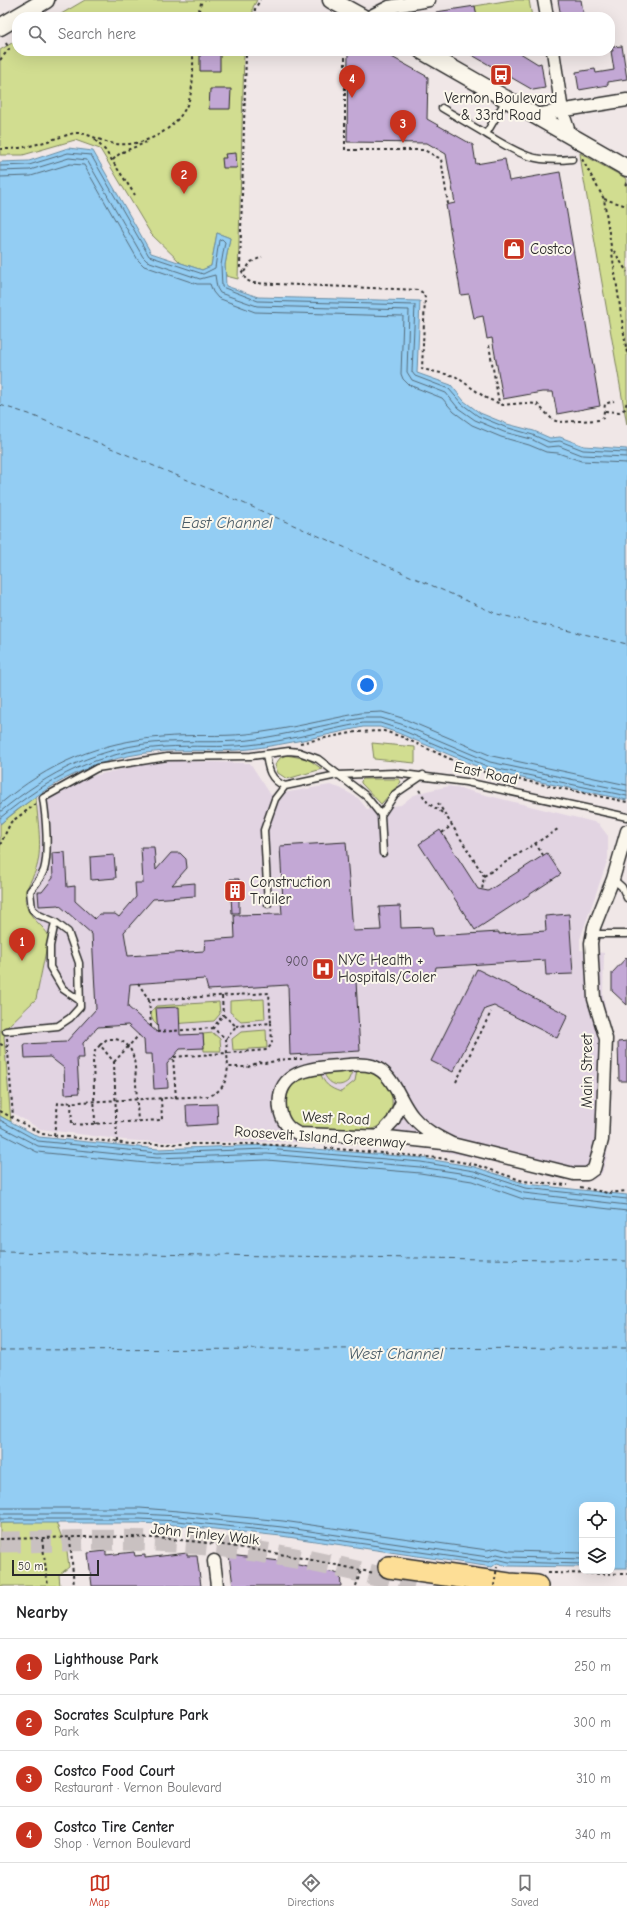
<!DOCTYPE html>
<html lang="en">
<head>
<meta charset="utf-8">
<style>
	body { margin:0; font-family:"Comic Neue",sans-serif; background:#f6f6f6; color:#202124 }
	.controls { position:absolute; right:12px; bottom:12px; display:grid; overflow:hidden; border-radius:8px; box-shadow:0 4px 16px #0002 }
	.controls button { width:36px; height:36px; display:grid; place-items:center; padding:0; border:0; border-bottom:1px solid #e0e0e0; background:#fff; color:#202124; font:20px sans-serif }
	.scale { position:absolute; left:12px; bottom:10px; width:87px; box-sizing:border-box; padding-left:4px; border:2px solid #2b2b2b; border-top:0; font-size:11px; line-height:14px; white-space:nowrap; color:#2b2b2b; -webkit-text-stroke:3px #fbf7ec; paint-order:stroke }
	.you { position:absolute; left:367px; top:685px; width:14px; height:14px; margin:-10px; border:3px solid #fff; border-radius:50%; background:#1a73e8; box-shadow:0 0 0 6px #1a73e833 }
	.badge { display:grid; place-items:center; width:26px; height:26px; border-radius:50%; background:#c8321e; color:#fff; font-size:13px; font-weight:700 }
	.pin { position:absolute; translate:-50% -33px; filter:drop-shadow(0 1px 2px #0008) }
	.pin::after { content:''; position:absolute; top:21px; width:14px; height:12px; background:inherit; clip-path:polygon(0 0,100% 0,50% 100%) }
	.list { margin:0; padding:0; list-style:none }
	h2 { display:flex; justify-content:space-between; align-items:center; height:52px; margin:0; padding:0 16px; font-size:17px }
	h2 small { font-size:13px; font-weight:400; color:#757577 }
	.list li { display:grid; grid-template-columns:26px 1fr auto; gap:12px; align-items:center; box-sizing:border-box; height:56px; padding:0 16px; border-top:1px solid #e0e0e0 }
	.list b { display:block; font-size:15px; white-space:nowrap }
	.list p { margin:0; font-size:13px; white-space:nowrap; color:#757577 }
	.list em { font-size:13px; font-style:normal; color:#757577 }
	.icon { flex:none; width:22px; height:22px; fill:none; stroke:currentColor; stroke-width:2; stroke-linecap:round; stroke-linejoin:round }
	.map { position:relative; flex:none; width:627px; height:1586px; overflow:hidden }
	.search { position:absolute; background:#fff; box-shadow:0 4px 16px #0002; left:12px; right:12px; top:12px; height:44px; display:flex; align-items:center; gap:10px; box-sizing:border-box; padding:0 14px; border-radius:16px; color:#757577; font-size:15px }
	.sheet { height:276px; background:#fff }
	nav { display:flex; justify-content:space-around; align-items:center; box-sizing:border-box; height:56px; border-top:1px solid #e0e0e0; background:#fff; font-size:11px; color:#757577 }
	nav a { display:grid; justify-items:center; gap:2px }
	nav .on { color:#c8321e }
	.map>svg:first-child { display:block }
	.built { fill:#e2d4e2 }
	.green { fill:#d1dd90; stroke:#7e845e }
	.water { fill:#93cdf3; stroke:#698ca3 }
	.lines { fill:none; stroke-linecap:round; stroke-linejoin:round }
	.shore { stroke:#556c7b; stroke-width:1 }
	.ferry { stroke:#4a5c67; stroke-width:1; stroke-dasharray:5 4; stroke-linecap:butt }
	.building { fill:#c3a8d5; stroke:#2b2b2b }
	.motorway-tunnel { stroke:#c9c1c1; stroke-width:21; stroke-dasharray:21 10; stroke-linecap:butt }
	.service-casing { stroke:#2b2b2b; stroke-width:9 }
	.minor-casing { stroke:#2b2b2b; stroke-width:15 }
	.secondary-casing { stroke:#2b2b2b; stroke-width:19 }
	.motorway-casing { stroke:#2b2b2b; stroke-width:24 }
	.path { stroke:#2b2b2b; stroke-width:2; stroke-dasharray:3 3; stroke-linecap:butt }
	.service { stroke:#fbf7ec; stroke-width:6 }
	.minor { stroke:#fbf7ec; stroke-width:12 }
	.secondary { stroke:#fbf7ec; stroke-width:16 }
	.motorway { stroke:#fdde96; stroke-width:21 }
	.path-bridge { stroke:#2b2b2b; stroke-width:2; stroke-dasharray:3 3; stroke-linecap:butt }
	.labels { text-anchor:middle; stroke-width:4; stroke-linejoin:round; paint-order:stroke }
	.number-label { font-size:13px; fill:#514a56 }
	.poi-label { font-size:15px; fill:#2b2b2b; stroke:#fbf7ec; text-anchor:start }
	.street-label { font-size:15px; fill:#2b2b2b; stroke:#fbf7ec }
	.water-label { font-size:16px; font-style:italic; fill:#4a5c67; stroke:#fbf7ec }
</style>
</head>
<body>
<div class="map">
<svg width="627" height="1586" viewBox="0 0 627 1586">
	<rect width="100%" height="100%" fill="#f0e7e7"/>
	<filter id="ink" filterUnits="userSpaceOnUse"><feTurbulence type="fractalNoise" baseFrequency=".025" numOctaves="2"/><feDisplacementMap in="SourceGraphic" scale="8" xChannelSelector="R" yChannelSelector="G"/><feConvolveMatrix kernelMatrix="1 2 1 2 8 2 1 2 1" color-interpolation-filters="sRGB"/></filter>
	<g filter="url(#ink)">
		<path class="built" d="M178,761L250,763L271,795L330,785L340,788L358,798L367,809L401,805L412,796L426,791L450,786L598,823L608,836V859L580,939V950L604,953L603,995L609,1029L607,1157L602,1173L594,1179L584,1182L488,1160L393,1142H155L124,1140L40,1129L11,1112L4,1037L6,1028L36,999L49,936L46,930L37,923L26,904L27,887L35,872L39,844L37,807L83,778L146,764Z"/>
		<path class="green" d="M85,0H257L253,7V17H56Z
			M511,0H529L532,17H477L475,6Z
			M17,40V51H252L244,53L238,279L226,276L225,265L230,238L217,233L211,266L202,270L181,263L151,234L100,149L75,140L23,155H0V50Z
			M580,153L627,179V425L582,169Z
			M372,743L415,747V763L374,759Z
			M286,755L308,759L322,769L287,779L278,773L275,765L280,758Z
			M363,779H399L401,782L381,804L361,783V781Z
			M36,796C37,820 44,850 35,872C30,883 23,892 26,904C29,918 43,925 49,936L36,999L6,1028L4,1037L11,1122L0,1116V824Z
			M264,999L265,1019L241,1021L230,1012V1001Z
			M219,1002L220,1014L214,1021L157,1025C150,1019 149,1012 156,1006Z
			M266,1030L267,1048L233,1050L232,1039L241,1032Z
			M213,1033L220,1039L221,1051H204L203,1034Z
			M357,1070C362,1071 368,1070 372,1072C399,1084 400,1124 368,1130C356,1131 309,1131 299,1126C277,1116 285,1086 302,1076C306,1073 314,1073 320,1072C324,1084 329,1088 341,1092L355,1081Z
			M352,1072L348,1081C339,1089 328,1084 324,1073Z
			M56,1522L67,1551L69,1567L59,1575L60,1586H0V1523Z"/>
		<path class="water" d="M68,148L93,151L151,253L202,270L211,266L217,233L230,238L225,265L226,286L258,297L420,301L417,373L451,385L464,401L480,413L507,424L534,431L550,438L560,437L584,446L627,449V800L488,771L398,733L380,727H363C326,735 288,744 250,749C222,752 194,750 166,751C99,755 50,782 0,824V162L29,161Z
			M0,1116L39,1137L158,1149L267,1145L422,1158L475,1167L526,1184L627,1195V1568H612V1505H582V1567L508,1566L497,1563L492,1567L281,1536L177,1525L140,1523H0Z"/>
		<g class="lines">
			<path class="shore" d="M0,166L29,165L68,153L91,155L149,256L203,274L215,268L219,240L222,239L225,242L221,265L222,287L258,301L415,305L412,372L415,376L449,389L462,404L478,416L505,427L533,435L549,442L560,441L583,450L627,452
				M0,171L30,170L69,158L87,160L143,257L147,261L200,279L215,275L217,288L220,293L257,306L409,310L407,372L412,380L446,393L458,408L475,420L504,432L531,439L547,447L559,446L582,455L627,457
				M0,177L31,176L70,164L84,165L138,260L144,266L197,284H210L213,292L218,298L255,312L403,316L401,374L403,379L409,385L442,398L454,412L472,425L501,437L529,445L546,452L558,453L581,461L627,463
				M0,804C49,763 99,742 162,737C191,734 219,737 247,734C285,730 323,720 361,713L382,712L402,718L492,756L627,785
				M0,812C49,771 100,746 165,742C193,741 221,743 249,740C288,735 325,724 363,718H381L401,724L490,762L627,791
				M0,818C51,776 97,752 164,747C193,745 221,748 249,745C288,741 325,730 363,723H380L399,729L489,767L627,796
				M0,1120L38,1141L157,1153L267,1149L421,1162L474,1171L525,1188L627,1199
				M0,1126L38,1146L157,1158L267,1154L420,1167L473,1175L524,1193L627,1205
				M0,1133L37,1152L156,1164L267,1160L420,1173L472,1181L523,1199L627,1211
				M0,1508H140L178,1511L283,1521L487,1550L497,1548L510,1551L582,1553
				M0,1514H140L178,1516L282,1527L488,1557L497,1554L509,1557L582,1559
				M0,1519H140L177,1521L282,1532L489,1562L497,1559L509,1562L582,1564"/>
			<path class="ferry" d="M0,405L29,414L243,503L497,614L627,644
				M0,1252L627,1261
				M0,1350L627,1348"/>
		</g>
		<path class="building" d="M558,0H581L584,17H561Z
			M475,6L477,17H437L436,12Z
			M622,46L627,79L608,82V85L579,90L576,72L595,69L596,73L614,70L611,51H613L612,47Z
			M200,51H220V71H200Z
			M348,51H381L428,77L427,119L473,145L476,164L505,159L509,181L560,172L600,406L557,414L553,392H542L503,399L492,338L487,339L483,316L474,318L469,294L461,295L446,205L455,203L446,154L427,143L347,142Z
			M465,51H517L538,64L541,63L545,88L533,90Z
			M210,89H231L230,109H209Z
			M236,153L237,168H223L222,158H226L225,154Z
			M440,830L478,889L488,891L547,853L561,874L475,930L419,844Z
			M346,842L353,931L381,930L379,907L400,906L401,928L432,927L434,936L499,932V934L546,931L545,916L569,914L573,974L546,975L545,960L436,967L434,977L356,981L360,1051L290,1055L288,985L208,990L205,979L130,984L128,1007L158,1033L156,1008L179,1007L180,1035L203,1034L204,1048L180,1049L167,1064L168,1088L154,1089L152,1054H145L144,1040L128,1025L98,1027L83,1043L84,1058H77L79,1093L65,1094L64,1068L50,1057L25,1058L24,1044L66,1042L96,1009L92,934L59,905L39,906L38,892H42L53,878L52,853L65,852L67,887L75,886V901L95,919L99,914H115L119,917L136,897L135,883H143L141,847H154L156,870L171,853H180L186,859L187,868L172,885L195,883V896L153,899L124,932L128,956L204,951L205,940L235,938L234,915L282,914L281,901H283L280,846Z
			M114,855L116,878L91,880L90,857Z
			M230,879H239V913H232Z
			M627,957V1005L612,991V973Z
			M477,969L568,1015L557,1038L494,1006L485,1009L453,1072L431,1061Z
			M627,1041V1081H619L618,1042Z
			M217,1104L218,1124L187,1126L186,1105Z
			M106,1551V1555L134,1552L135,1556L145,1555V1558L187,1553V1556H197L201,1586H92L88,1553Z
			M229,1555L280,1561L340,1574L341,1586H233Z"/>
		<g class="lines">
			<path class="motorway-tunnel" d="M0,1542C56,1542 113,1538 170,1542C252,1547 335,1564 414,1586"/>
			<g class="service-casing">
				<path id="service" d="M506,100L486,134C520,154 531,163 572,159
					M442,108L486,134
					M266,754C268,769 270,780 285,786
					M285,786L337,775L395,773L466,782L627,817
					M381,815L395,794L423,775
					M613,879L622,887L627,898
					M268,904L264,830L275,799L285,786
					M55,922L50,946V967L63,989L79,1000
					M592,934H627
					M6,1031L58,1026L70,1018L80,1007L79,963L68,932L55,922L39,915L32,909L30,891C36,884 41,878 44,870C49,853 46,816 43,798L97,768L167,757L251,756L289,751L299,752L318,759L366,796L381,815L383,853"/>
			</g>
			<g class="minor-casing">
				<path id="minor" d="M544,0L547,17
					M369,17L389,7L429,0
					M553,51L562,111L570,135
					M535,115L627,100
					M379,1136L393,1121L402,1102
					M452,1144C438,1137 424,1130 413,1117C399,1101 394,1073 372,1066C361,1063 349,1065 339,1066C311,1068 275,1071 280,1109C282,1122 288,1129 299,1134L388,1137L452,1144L574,1174H587L594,1169L602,1140L606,1039L594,999L591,943L594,927L613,879L627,831
					M214,1561L217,1586"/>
			</g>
			<g class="secondary-casing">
				<path id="secondary" d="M331,0L362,17
					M17,17L46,0
					M0,27L17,17
					M422,51L627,168"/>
			</g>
			<g class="motorway-casing">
				<path id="motorway" d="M389,1567L509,1584L537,1586"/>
			</g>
			<path class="path" d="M197,17L202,0
				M255,17V9L260,0
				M496,17H507
				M254,51V54H246L240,267L246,280L253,283L419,290L424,294L425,298L422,369L455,376L486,398L503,405L524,403L537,404L553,420L559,422L599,420L603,418L605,404L614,401
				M345,51V150H424L441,159L448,204
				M519,52L520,51
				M0,60L9,49L5,41
				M95,140L105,150L135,195
				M0,149C19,150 39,144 57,138C62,137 69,134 75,133C88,132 102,143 116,144C145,147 179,129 189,100C194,85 193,66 193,51
				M582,159L604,199L627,354
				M113,160C122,149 134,149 146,142
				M625,185L627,183
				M604,199L627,206
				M614,251L627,272
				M244,272L251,262L262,257
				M489,345L499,403
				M605,411L619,412L625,409L627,401
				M300,743L356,732L384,731L402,737L457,762L487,773L627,802
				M419,790L428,803L444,814
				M438,803L484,876L482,890
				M442,833L452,825
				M535,843L543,855
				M0,845L11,822L36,804
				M484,876L558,829
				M138,983L149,1000
				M222,996L223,1015
				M151,1027L149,1000L269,993L271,1023L236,1026
				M157,1032L213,1028
				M7,1038L13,1117
				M226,1039L236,1026L223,1015L213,1028L226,1039L228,1067
				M0,1044L7,1047
				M114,1062L139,1035
				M456,1082L491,1012
				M176,1098L173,1057L267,1050L272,1044L271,1023
				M71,1102L72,1125L162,1120L161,1098
				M0,1111L42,1134L131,1144H253L296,1146
				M95,1124L93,1059L95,1051L100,1045
				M54,1135L58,1103L210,1096C224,1089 226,1082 228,1067H248L259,1062L265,1063L286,1059H302
				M117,1142L114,1062L100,1045L107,1039C136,1037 135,1063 136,1084C137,1096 137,1109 138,1121
				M325,1148L439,1158L477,1165L523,1181L568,1185
				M580,1187L608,1193L627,1191
				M70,1538L74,1586
				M0,1539C59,1538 120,1534 179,1540C245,1546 309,1559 374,1573
				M42,1539L48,1586
				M548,1573L627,1574
				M356,1586L361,1570"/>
			<use href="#service" class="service"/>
			<use href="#minor" class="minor"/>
			<use href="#secondary" class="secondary"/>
			<use href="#motorway" class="motorway"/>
			<path class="path-bridge" d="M494,1586L497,1567"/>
		</g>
	</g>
	<defs>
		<g id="bus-square" transform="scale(1.15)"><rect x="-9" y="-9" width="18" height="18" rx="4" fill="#c8321e" stroke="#fbf7ec"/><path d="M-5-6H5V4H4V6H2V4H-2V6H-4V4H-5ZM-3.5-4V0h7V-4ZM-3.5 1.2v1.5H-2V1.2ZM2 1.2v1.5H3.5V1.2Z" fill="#fff"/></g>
		<g id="shop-square" transform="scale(1.15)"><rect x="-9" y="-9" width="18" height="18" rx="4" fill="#c8321e" stroke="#fbf7ec"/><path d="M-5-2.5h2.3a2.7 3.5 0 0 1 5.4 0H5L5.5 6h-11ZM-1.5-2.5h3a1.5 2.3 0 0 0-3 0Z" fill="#fff"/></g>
		<g id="building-square" transform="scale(1.15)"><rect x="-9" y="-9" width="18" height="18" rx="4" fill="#c8321e" stroke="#fbf7ec"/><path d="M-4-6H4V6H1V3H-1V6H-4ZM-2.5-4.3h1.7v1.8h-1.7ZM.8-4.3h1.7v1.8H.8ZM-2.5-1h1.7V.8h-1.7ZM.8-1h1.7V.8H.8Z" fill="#fff"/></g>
		<g id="hospital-square" transform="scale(1.15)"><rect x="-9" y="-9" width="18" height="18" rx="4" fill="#c8321e" stroke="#fbf7ec"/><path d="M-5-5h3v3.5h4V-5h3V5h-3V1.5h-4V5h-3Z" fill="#fff"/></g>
	</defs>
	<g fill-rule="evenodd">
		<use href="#bus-square" x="501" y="75"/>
		<use href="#shop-square" x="514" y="249"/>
		<use href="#building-square" x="235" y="891"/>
		<use href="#hospital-square" x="323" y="969"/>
	</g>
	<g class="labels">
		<g class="number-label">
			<text x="297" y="966">900</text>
		</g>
		<g class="poi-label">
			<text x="501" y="103" text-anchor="middle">Vernon Boulevard<tspan x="501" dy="17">&amp; 33rd Road</tspan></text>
			<text x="530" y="254">Costco</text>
			<text x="250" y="887">Construction<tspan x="250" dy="17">Trailer</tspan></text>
			<text x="338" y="965">NYC Health +<tspan x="338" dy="17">Hospitals/Coler</tspan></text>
		</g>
		<g class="street-label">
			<text transform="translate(486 773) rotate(12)" y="5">East Road</text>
			<text transform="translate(587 1071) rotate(-90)" y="5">Main Street</text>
			<text transform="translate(336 1118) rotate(3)" y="5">West Road</text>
			<text transform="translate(320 1137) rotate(4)" y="5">Roosevelt Island Greenway</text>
			<text transform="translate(205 1534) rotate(6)" y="5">John Finley Walk</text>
		</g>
		<g class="water-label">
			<text x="227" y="528">East Channel</text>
			<text x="396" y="1359">West Channel</text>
		</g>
	</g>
</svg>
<div class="controls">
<button><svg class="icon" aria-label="locate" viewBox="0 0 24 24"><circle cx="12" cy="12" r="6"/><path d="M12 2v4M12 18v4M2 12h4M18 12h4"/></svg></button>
<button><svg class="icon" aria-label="layers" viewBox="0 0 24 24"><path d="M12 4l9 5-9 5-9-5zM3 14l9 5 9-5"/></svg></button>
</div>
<div class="scale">50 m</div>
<div class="you"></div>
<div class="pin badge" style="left:22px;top:961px">1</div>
<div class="pin badge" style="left:184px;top:194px">2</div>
<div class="pin badge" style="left:403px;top:143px">3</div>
<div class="pin badge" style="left:352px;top:98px">4</div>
<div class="search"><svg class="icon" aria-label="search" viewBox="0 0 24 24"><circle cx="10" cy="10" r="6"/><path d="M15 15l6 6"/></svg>Search here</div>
</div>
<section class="sheet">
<h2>Nearby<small>4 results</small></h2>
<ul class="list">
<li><span class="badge">1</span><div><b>Lighthouse Park</b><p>Park</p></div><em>250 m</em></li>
<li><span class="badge">2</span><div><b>Socrates Sculpture Park</b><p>Park</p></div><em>300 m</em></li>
<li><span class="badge">3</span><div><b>Costco Food Court</b><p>Restaurant · Vernon Boulevard</p></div><em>310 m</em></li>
<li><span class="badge">4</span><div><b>Costco Tire Center</b><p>Shop · Vernon Boulevard</p></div><em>340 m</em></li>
</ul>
</section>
<nav>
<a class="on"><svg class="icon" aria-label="map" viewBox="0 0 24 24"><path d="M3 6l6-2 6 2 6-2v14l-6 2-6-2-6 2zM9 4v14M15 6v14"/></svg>Map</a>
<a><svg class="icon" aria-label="directions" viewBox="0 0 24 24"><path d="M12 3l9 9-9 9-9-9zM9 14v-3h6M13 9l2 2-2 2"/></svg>Directions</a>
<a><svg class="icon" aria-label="saved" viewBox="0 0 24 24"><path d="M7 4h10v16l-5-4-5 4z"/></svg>Saved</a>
</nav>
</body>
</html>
